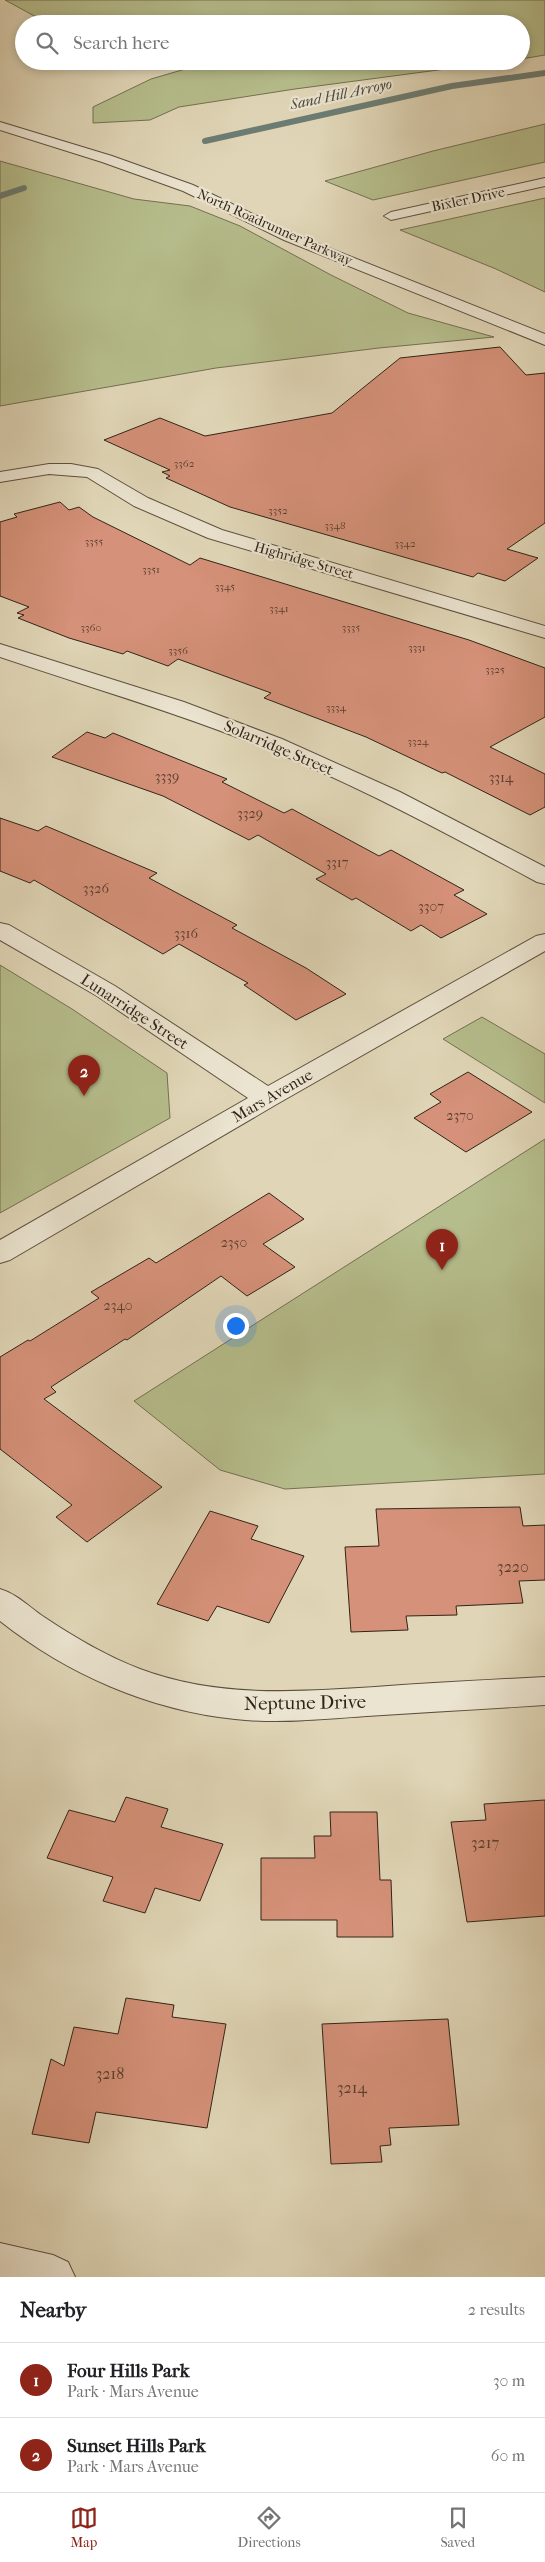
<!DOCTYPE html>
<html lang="en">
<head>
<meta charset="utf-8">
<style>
	body { margin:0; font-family:"IM FELL French Canon",serif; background:#f6f6f6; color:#202124 }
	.you { position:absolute; left:235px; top:1325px; width:18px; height:18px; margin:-12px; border:4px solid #fff; border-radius:50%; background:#1a73e8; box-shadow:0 0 0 8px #1a73e833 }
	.badge { display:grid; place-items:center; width:32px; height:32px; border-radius:50%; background:#8f2418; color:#fff; font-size:16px; font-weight:700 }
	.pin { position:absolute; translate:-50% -41px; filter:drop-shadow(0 1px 2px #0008) }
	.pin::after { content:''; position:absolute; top:26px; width:18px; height:15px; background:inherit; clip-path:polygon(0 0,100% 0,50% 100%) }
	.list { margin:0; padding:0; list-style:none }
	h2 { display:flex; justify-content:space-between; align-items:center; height:65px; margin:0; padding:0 20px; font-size:21px }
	h2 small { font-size:16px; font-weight:400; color:#757577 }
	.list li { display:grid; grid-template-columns:32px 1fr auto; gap:15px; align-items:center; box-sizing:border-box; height:75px; padding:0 20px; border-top:1px solid #e0e0e0 }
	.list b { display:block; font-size:19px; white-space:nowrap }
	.list p { margin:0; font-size:16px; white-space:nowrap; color:#757577 }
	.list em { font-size:16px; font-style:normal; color:#757577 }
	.icon { flex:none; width:28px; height:28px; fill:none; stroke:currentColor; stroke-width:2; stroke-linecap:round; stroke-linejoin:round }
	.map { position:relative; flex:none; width:545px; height:2277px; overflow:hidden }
	.search { position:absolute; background:#fff; box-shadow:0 2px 8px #0003; left:15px; right:15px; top:15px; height:55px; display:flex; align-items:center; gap:12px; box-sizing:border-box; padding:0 18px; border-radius:28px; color:#757577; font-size:19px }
	.sheet { height:215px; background:#fff }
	nav { display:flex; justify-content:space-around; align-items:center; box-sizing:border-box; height:70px; border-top:1px solid #e0e0e0; background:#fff; font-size:14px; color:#757577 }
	nav a { display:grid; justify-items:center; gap:2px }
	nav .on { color:#8f2418 }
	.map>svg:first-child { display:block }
	.green { fill:#b6bd8c; stroke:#747052 }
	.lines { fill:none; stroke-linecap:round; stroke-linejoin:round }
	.stream { stroke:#6c7d74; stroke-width:6 }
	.building { fill:#d59179; stroke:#312417 }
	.minor-casing { stroke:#5d503f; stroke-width:2 }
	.minor { fill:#ebe4d0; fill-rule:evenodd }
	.labels { text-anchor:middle; stroke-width:4.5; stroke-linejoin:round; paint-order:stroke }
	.far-number-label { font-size:11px; fill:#5a3f30 }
	.far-street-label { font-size:14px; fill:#312417; stroke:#ebe4d0 }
	.number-label { font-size:14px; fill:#5a3f30 }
	.far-water-label { font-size:15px; font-style:italic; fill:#4a493e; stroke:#ebe4d0 }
	.street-label { font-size:16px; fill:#312417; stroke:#ebe4d0 }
	.near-number-label { font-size:16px; fill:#5a3f30 }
	.near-street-label { font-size:19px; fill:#312417; stroke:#ebe4d0 }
</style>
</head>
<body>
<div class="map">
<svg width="545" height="2277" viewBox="0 0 545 2277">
	<rect width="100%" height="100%" fill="#e0d6b7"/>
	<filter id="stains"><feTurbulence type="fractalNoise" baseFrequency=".004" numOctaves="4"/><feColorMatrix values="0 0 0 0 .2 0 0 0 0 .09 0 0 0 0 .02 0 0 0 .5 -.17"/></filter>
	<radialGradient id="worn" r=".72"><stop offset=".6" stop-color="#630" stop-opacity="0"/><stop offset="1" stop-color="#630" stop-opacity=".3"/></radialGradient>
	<path class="green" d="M5,0H545V55L521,59V24H49Z
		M178,61H506L295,89L179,107L150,120L93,123V107L151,79L199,65Z
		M545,124V162L373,200L325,181L433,151Z
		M0,161L134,199L190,206L240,226L331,275L408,313L494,337L379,348L216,368L0,406Z
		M545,198V292L496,269L400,230Z
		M0,965L72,1009L167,1073L170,1118L0,1213Z
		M482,1017L545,1054V1103L443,1039Z
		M545,1139V1474L285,1489L220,1470L134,1401Z"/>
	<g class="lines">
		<path class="stream" d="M205,141L452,86L545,73
			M0,196L24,188"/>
	</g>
	<path class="building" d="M500,347L526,375L545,373V523L507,549L538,558L505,581L478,573L473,577L230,507L166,478L170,476L162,472L170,470L104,440L160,418L205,436L332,413L400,358Z
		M60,502L69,510L79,507L93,517L190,565L200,558L469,640L545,668V717L490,747L545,774V807L530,815L445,772L442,773L366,737L264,698L271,693L178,659L168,666L127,651L123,654L69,638L18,618L24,615L17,613L29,607L0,596V522L17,517L14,514Z
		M87,732L105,738L113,733L227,779L222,782L284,813L292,809L379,856L391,850L464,890L454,895L487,914L441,938L421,925L411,931L356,898L352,900L316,879L326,874L258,835L249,840L163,796L52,757Z
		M0,818L38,831L46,826L157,873L149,878L237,925L232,928L306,968L346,994L296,1020L244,985L248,983L179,944L163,954L34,880L30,883L0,871Z
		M468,1072L532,1112L466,1152L414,1118L441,1102L430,1094Z
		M269,1193L304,1219L263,1244L295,1267L247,1296L221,1276L127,1340L125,1339L51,1387L56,1392L44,1399L162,1487L87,1542L56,1517L72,1505L0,1449V1357L28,1340L30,1341L99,1298L91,1292L149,1258L156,1263Z
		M520,1507L523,1526L545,1525V1580L519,1581L523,1603L456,1606L457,1615L406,1616L408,1630L351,1632L345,1547L379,1546L376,1509Z
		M210,1511L258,1526L251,1539L304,1556L269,1623L217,1606L208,1621L157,1604Z
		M126,1797L168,1809L161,1827L223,1844L200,1901L155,1888L145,1913L103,1901L113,1877L47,1858L69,1810L115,1822Z
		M545,1800V1916L467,1922L451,1822L486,1820L484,1804Z
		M330,1812H377L380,1880H391L393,1937H337V1920H261V1858H315L314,1836H331Z
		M126,1998L174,2005L172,2017L226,2024L207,2128L96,2112L89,2143L32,2134L51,2059L64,2066L74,2027L118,2034Z
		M448,2019L459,2125L389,2128L391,2145L380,2146L382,2162L331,2164L322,2024Z"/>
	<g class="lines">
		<g class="minor-casing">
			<path id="minor" d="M0,122L112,156L193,185L294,234L545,334V345L284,240L183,191L102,162L0,130Z
				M545,178V186L391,220L384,216L391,212Z
				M49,464H71L98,469L148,498L222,530L545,626V638L208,538L134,506L87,477L49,474L0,482V472Z
				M0,644L184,702L282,739L400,792L545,867V884L537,882C448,834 359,786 265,748C178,713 89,687 0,657Z
				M0,923L9,925L115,986L268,1086L536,936L545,934V951L277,1104L10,1260L0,1263V1240L248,1098L97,996L0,940Z
				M0,1589C17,1594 29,1607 44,1617C74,1637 106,1656 140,1669C217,1698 295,1692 375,1687C432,1683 488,1680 545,1677V1705C486,1709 426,1712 367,1716C323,1719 279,1724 235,1719C149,1710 67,1674 0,1621Z
				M0,2243L53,2255L68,2262L75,2277H0Z"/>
		</g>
		<use href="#minor" class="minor"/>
	</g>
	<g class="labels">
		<g class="far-number-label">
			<text x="184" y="467">3362</text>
			<text x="278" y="514">3352</text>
			<text x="335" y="529">3348</text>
			<text x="94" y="545">3355</text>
			<text x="405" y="547">3342</text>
			<text x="151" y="573">3351</text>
			<text x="225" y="590">3345</text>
			<text x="279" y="612">3341</text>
			<text x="91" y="631">3360</text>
			<text x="351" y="631">3335</text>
			<text x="417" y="651">3331</text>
			<text x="178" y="654">3356</text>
			<text x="495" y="673">3325</text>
			<text x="336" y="711">3334</text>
			<text x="418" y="745">3324</text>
		</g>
		<g class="far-street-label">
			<text transform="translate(468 199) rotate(-12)" y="5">Bixler Drive</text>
			<text transform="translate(275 227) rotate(24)" y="5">North Roadrunner Parkway</text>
			<text transform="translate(304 560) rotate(16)" y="5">Highridge Street</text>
		</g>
		<g class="number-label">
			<text x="167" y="781">3339</text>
			<text x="501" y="782">3314</text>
			<text x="250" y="818">3329</text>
			<text x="337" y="867">3317</text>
			<text x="96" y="893">3326</text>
			<text x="431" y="911">3307</text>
			<text x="186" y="938">3316</text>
			<text x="460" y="1120">2370</text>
			<text x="234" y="1247">2350</text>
			<text x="118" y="1310">2340</text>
		</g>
		<g class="far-water-label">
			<text transform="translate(341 94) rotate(-12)" y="5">Sand Hill Arroyo</text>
		</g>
		<g class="street-label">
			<text transform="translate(279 747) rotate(23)" y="6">Solarridge Street</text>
			<text transform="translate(135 1011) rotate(33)" y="6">Lunarridge Street</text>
			<text transform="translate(272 1095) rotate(-30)" y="6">Mars Avenue</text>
		</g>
		<g class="near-number-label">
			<text x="513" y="1572">3220</text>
			<text x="485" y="1848">3217</text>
			<text x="110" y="2079">3218</text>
			<text x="352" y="2093">3214</text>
		</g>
		<g class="near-street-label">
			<text transform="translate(305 1702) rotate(-1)" y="7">Neptune Drive</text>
		</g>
	</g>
	<rect width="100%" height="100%" filter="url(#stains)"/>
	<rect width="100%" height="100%" fill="url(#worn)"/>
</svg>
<div class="you"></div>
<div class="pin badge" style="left:442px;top:1270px">1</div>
<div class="pin badge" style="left:84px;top:1096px">2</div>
<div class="search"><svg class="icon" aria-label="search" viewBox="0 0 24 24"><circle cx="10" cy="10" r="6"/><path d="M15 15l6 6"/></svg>Search here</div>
</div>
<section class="sheet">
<h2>Nearby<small>2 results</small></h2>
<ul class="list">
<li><span class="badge">1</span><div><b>Four Hills Park</b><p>Park · Mars Avenue</p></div><em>30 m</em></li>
<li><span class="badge">2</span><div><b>Sunset Hills Park</b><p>Park · Mars Avenue</p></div><em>60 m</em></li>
</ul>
</section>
<nav>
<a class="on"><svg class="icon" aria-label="map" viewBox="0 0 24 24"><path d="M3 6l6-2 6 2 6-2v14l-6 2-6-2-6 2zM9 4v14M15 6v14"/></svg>Map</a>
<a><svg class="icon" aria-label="directions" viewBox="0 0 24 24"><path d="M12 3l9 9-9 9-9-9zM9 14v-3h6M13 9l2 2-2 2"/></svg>Directions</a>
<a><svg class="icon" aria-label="saved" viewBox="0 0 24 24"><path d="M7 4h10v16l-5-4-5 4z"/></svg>Saved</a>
</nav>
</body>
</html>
